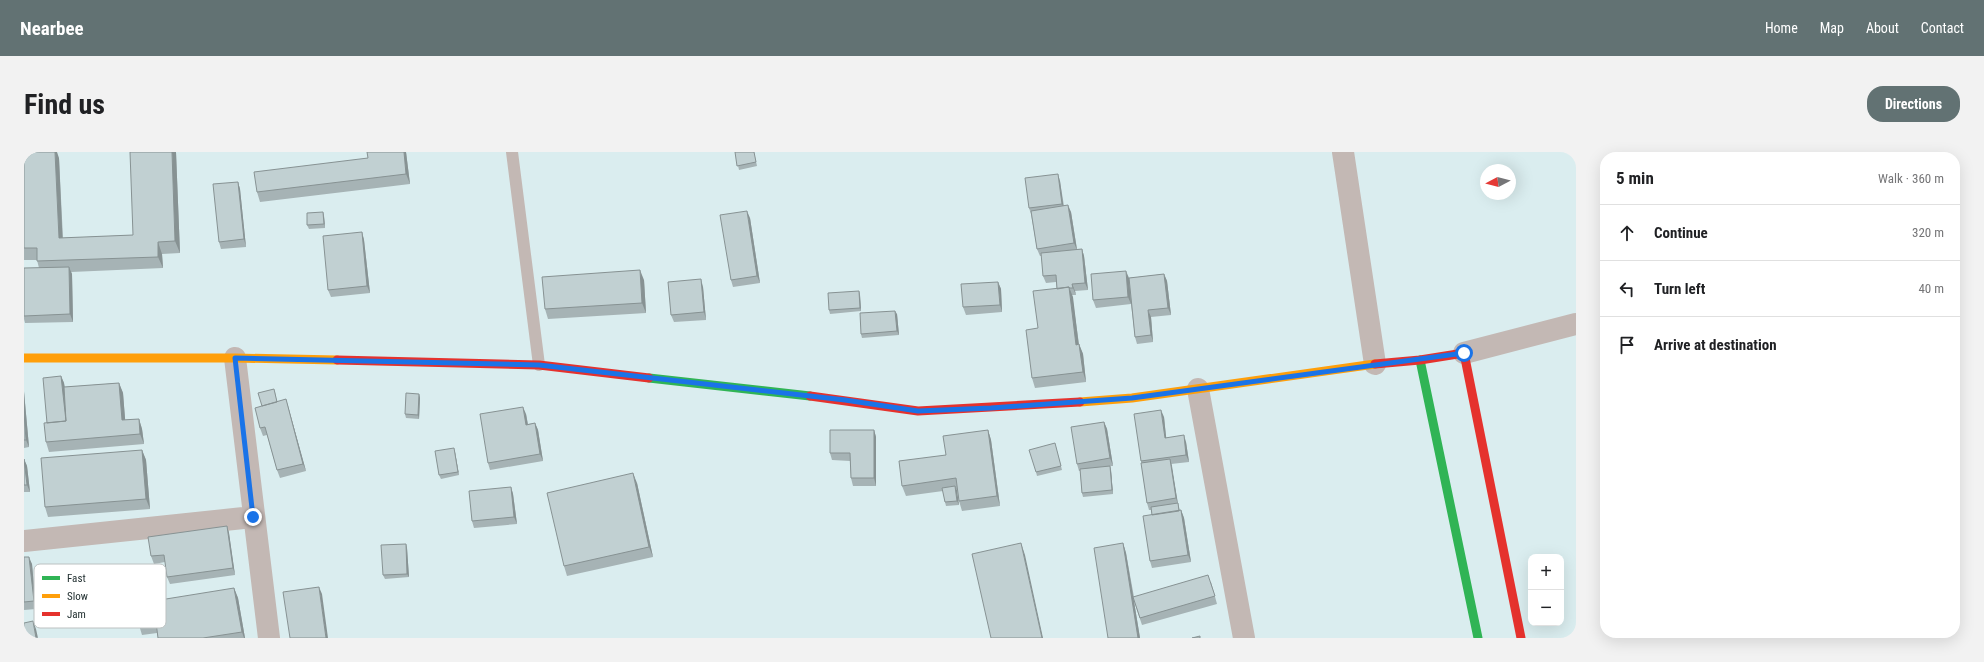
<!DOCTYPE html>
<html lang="en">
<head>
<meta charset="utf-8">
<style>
	body { margin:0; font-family:"Roboto Condensed",sans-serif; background:#f2f2f2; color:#202124 }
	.controls { position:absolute; right:12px; bottom:12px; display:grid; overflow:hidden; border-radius:8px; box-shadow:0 4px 16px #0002 }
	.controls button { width:36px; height:36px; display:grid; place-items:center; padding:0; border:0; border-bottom:1px solid #e0e0e0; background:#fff; color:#202124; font:20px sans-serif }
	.compass { position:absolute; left:1456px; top:12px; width:36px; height:36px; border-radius:50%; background:#fff; box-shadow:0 4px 16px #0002; rotate:263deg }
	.stop { position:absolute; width:12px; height:12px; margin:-9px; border:3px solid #1a73e8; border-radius:50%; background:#fff }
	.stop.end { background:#1a73e8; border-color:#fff; box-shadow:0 1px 4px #0008 }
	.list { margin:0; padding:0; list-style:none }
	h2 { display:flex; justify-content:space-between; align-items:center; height:52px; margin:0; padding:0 16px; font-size:17px }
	h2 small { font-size:13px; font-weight:400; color:#757577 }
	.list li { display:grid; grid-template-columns:26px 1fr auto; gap:12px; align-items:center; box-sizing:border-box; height:56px; padding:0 16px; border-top:1px solid #e0e0e0 }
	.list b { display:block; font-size:15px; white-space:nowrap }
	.list em { font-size:13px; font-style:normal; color:#757577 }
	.icon { flex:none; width:22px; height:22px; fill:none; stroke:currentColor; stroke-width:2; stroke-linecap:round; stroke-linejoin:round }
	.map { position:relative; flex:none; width:1552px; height:486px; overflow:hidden; border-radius:16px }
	header { display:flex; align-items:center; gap:24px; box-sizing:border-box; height:56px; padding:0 20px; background:#627273; color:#fff }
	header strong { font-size:19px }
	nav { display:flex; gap:22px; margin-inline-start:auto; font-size:14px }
	.intro { display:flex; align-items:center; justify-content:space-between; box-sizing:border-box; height:96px; padding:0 24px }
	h1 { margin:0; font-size:28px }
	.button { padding:10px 18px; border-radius:16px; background:#627273; color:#fff; font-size:14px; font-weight:700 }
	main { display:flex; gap:24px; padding:0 24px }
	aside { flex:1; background:#fff; border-radius:16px; box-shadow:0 4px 16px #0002 }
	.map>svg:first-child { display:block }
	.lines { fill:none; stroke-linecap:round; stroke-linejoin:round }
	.lane { stroke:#c3b8b4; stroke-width:12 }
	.street { stroke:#c3b8b4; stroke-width:22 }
	.fast { stroke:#30b455; stroke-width:9 }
	.slow { stroke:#ff9f0a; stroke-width:9 }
	.jam { stroke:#e5322d; stroke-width:9 }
	.wall { fill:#a6b3b5 }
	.shaded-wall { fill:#879293 }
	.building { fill:#c1d0d2; stroke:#879293 }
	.route { stroke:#1a73e8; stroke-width:5 }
	.key { fill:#fff; stroke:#bcc1c1; stroke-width:1 }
	.key-label { font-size:11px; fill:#212f30 }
</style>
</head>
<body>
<header>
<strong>Nearbee</strong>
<nav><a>Home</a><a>Map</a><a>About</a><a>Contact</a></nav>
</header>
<div class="intro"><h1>Find us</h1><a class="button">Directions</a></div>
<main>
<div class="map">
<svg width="1552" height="486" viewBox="0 0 1552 486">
	<rect width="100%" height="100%" fill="#daedef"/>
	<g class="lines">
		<path class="lane" d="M488,0L515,213"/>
		<path class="street" d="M1319,0L1351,212
			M1440,201L1552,172
			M211,206L245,486
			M1174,237L1220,486
			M0,389L229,365"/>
		<path class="fast" d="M1396,208L1454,486
			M625,226L786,244"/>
		<path class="slow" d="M0,206H211L313,208
			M1056,250L1108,246L1351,212"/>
		<path class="jam" d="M313,208L515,213L625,226
			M1351,212L1396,208L1440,201L1497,486
			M786,244L894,259L1056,250"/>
	</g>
	<path class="wall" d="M0,0L35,6L39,86L109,83L152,0L156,101L138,102L139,116L47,120L48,122L49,170L1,171L0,167V116H15L13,108H0Z
		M343,0H382L386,32L236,50L233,40L344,6Z
		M711,0H730L733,14L715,18Z
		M1036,29L1040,54L1047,60L1053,97H1058L1060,104L1064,138L1051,139L1052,143H1048L1055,192L1059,202L1062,230L1011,236L1008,226L1014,176L1033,137L1032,130L1022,131L1019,124L1018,104H1016L1013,97L1007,62L1005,56Z
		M214,30L216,37L222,95L197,97L195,90Z
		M299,60L300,64L301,76L285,77L283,73Z
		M726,66L736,131L709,135L707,128Z
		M338,80L340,88L346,141L307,145L304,138Z
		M1140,122L1143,129L1147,163L1127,165L1129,190L1113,192L1111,185L1107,152L1072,156L1069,148L1105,126Z
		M620,128L622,161L524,167L521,157Z
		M974,130L977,137L978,160L942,163L939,155Z
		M679,135L682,168L650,170L647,163Z
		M835,139L836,143L837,159L806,162L805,158Z
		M873,162L875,183L838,186L837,182Z
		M37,224L40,231L41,235L95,231L99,241L101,268L115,267L118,277L120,292L25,300L22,290L23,271Z
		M0,239L5,295L0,296Z
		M251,240L253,250L262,247L264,254L282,319L256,326L253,318L243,283L239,284L236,276L238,254Z
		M395,242L396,246L395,267L382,266L381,262Z
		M502,262L504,272L511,271L514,278L519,309L466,318L464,311Z
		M1140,265L1142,286L1162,290L1165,310L1147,312L1154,351L1156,359L1157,358L1160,366L1167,410L1128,416L1126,409L1128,363L1127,358H1125L1123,351L1117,309Z
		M1080,270L1083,277L1089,314H1086L1087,318L1089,342L1059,345L1058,341L1056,319H1055L1053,312Z
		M850,278L852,285V334H829L827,326L826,309L808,308L806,301Z
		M964,278L967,288L976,354L938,359L935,349L933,337H932L935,353L922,354L921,350L919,339L882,344L878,334L922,303Z
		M1032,295L1038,318L1013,324L1012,320Z
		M118,298L122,308L126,357L24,365L21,355Z
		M431,300L435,323L417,327L415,323Z
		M0,307L3,314L6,340H0Z
		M613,331L629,405L543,424L540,414Z
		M487,335L489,342L493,372L450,376L448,369Z
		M203,374L205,381L211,423L146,432L143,425L141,410L130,412L127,404Z
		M1099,391L1102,401L1110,445L1187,430L1193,452L1118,473L1110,449L1116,486H1084Z
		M382,392L383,396L385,425L361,427L359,423Z
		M0,405L8,412L12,457L0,458Z
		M89,423L91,427L92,442L76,444L75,440Z
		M48,426V444H31L30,441Z
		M210,436L214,446L221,486H134L133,481L118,483L115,473Z"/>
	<path class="shaded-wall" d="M31,0H33L35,6L39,98L35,86Z
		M148,0H152L156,101L151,89Z
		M380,0H382L386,32L382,22Z
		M1034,22L1036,29L1040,59L1038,52Z
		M214,30L216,37L222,95L220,87Z
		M1044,53L1047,60L1053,98L1050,91Z
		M723,59L726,66L736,131L733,124Z
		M299,60L300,64L301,76L300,72Z
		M338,80L340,88L346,141L343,134Z
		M134,90L138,102L139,116L134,105Z
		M1058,97L1060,104L1064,138L1061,131Z
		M45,115L48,122L49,170L46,162Z
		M616,118L620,128L622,161L618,151Z
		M1102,119L1105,126L1107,152L1104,145Z
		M1140,122L1143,129L1147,163L1144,156Z
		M677,127L679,135L682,168L680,160Z
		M974,130L977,137L978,160L976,153Z
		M1048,132L1051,139L1052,143L1049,136Z
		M1045,135L1049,145L1056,203L1052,193Z
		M835,139L836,143L837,159L836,156Z
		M1124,158L1127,165L1129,190L1127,183Z
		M871,159L873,162L875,183L873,179Z
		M1055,192L1059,202L1062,230L1059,220Z
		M37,224L40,231L44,276L42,269Z
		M95,231L99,241L102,278L98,268Z
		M0,239V240L5,295L2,288L0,260Z
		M395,242L396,246L395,267L394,263Z
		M262,247L264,254L282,319L279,312Z
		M499,255L502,262L505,280L502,273Z
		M1137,258L1140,265L1143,293L1141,286Z
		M115,267L118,277L120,292L116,282Z
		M1080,270L1083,277L1089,314L1086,306Z
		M511,271L514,278L519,309L516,302Z
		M850,278L852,285V334L850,326Z
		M964,278L967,288L976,354L973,344Z
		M1160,283L1162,290L1165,310L1162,303Z
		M430,296L431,300L435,323L434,320Z
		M118,298L122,308L126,357L122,347Z
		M0,307L3,314L6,340L3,333Z
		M1146,307L1148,314L1154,353L1152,346Z
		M1086,314L1087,318L1089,342L1088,338Z
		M609,321L613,331L629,405L625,395Z
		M931,334L933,338L935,353L933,349Z
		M487,335L489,342L493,372L490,365Z
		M1157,358L1160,366L1167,410L1164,403Z
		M203,374L205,381L211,423L209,416Z
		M997,391L1001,403L1019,486H1018Z
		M1099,391L1102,401L1116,486H1114Z
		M382,392L383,396L385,425L383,422Z
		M5,405L8,412L12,457L10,449Z
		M47,422L48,426V444L47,441Z
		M89,423L91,427L92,442L91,438Z
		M295,435L298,442L304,486H302Z
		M210,436L214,446L221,486H220L218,480Z
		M9,469L12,477L14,486H12Z"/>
	<path class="building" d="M0,0H31L35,86L109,83L106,0H148L151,89L134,90V105L13,109V96H0Z
		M343,0H380L382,22L233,40L230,20L344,6Z
		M711,0H730L732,10L713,14Z
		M1034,22L1038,52L1005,56L1001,26Z
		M214,30L220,87L195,90L189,32Z
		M1044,53L1050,91L1013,97L1007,59Z
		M723,59L733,124L707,128L696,63Z
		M299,60L300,72L283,73V61Z
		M338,80L343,134L304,138L299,84Z
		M1058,97L1061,131L1048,132L1049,136H1045V135L1033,137L1032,123L1019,124L1017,101Z
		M45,115L46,162L0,164V116Z
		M616,118L618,151L521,157L518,125Z
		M1102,119L1104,145L1069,148L1067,122Z
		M1140,122L1144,156L1124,158L1127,183L1111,185L1105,126Z
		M677,127L680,160L647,163L644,130Z
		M974,130L976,153L939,155L937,132Z
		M1045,135L1052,193L1055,192L1059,220L1008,226L1002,178L1014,176L1009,139Z
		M835,139L836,156L805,158L804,141Z
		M871,159L873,179L837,182L836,161Z
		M37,224L42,269L23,271L19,226Z
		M95,231L98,268L115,267L116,282L22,290L20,271L42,269L40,235Z
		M250,237L253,250L238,254L234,241Z
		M382,241L395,242L394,263L381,262Z
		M262,247L279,312L253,318L241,275L236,276L231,256Z
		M499,255L502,273L511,271L516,302L464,311L456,262Z
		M1137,258L1141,286L1160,283L1162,303L1117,309L1110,262Z
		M0,260L2,288H0Z
		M1080,270L1086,306L1053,312L1047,275Z
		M806,278H850V326H827L826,301H806Z
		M964,278L973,344L935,349L932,326L878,334L875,309L922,303L919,284Z
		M1031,291L1037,314L1012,320L1005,298Z
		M430,296L434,320L415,323L411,299Z
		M118,298L122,347L21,355L17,306Z
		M0,307L3,333H0Z
		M1146,307L1152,346L1123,351L1117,311Z
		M1086,314L1088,338L1058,341L1056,317Z
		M609,321L625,395L540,414L523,341Z
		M931,334L933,349L921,350L918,336Z
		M487,335L490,365L448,369L445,339Z
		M1154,351L1155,359L1128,363L1127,355Z
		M1157,358L1164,403L1126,409L1119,364Z
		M203,374L209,416L143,425L140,403L127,404L124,385Z
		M997,391L1018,486H967L948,402Z
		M1099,391L1114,486H1084L1070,396Z
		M382,392L383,422L359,423L357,393Z
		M0,405H5L10,449L0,450Z
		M1184,423L1191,444L1116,466L1109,445Z
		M295,435L302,486H266L259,440Z
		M210,436L218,480L179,486H134L132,470L115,473L111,452Z
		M9,469L12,486H0V471Z
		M1176,484V486H1168Z"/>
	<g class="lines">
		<path class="route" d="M229,365L211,206L515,213L821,248L894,259L967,256L1108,246L1440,201"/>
	</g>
	<rect x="10" y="412" width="132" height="64" rx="6" class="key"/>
	<rect x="18" y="424" width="18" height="4" fill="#30b455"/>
	<rect x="18" y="442" width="18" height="4" fill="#ff9f0a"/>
	<rect x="18" y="460" width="18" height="4" fill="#e5322d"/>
	<g class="key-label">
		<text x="43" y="430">Fast</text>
		<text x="43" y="448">Slow</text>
		<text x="43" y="466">Jam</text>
	</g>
</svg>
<div class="controls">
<button>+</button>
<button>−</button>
</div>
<svg class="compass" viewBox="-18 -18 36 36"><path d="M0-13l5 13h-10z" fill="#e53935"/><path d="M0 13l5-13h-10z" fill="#757577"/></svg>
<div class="stop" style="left:1440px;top:201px"></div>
<div class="stop end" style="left:229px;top:365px"></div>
</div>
<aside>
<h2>5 min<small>Walk · 360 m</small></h2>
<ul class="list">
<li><svg class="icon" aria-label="ahead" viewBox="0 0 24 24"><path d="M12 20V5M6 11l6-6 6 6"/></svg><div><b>Continue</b></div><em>320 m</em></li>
<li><svg class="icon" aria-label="left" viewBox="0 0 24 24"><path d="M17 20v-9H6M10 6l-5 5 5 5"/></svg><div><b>Turn left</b></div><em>40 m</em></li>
<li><svg class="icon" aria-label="arrive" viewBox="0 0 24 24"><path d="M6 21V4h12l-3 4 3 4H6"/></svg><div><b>Arrive at destination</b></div></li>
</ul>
</aside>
</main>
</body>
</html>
